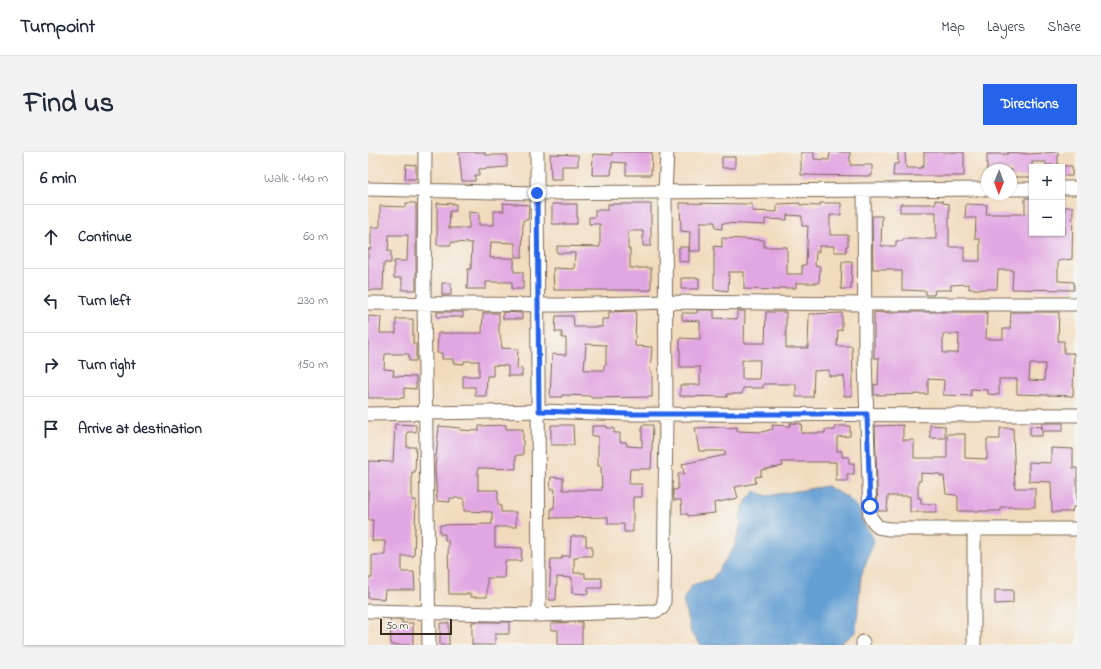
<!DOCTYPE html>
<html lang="en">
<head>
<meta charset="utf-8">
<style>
	body { margin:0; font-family:"Indie Flower",sans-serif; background:#f2f2f3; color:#1f2937 }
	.controls { position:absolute; right:12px; top:12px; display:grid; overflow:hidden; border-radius:0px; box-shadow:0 1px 3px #0004 }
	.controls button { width:36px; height:36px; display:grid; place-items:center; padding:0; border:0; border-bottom:1px solid #e0e1e3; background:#fff; color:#1f2937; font:20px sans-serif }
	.compass { position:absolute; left:613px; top:12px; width:36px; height:36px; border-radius:50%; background:#fff; box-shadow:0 1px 3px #0004; rotate:181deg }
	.scale { position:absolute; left:12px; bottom:10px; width:72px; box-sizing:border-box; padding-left:4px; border:2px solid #3b2a1e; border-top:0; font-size:11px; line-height:14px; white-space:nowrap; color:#3b2a1e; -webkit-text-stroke:3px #f6f6f2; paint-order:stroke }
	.stop { position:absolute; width:12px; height:12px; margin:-9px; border:3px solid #2563eb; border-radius:50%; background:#fff }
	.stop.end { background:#2563eb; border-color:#fff; box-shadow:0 1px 4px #0008 }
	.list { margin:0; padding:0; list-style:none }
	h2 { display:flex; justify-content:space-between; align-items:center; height:52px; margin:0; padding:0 16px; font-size:17px }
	h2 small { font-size:13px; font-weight:400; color:#747a83 }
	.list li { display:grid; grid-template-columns:26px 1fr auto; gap:12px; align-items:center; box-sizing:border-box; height:64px; padding:0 16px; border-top:1px solid #e0e1e3 }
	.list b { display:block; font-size:15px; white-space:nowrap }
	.list em { font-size:13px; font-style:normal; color:#747a83 }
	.icon { flex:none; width:22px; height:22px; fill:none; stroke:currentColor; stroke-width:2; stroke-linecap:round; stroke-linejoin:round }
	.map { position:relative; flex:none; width:709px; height:493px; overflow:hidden; border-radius:0px }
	header { display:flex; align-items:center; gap:24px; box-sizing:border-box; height:56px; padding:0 20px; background:#fff; border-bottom:1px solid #e0e1e3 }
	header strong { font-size:19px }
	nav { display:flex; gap:22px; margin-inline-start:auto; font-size:14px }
	.intro { display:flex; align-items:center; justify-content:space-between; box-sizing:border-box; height:96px; padding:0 24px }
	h1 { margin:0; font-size:28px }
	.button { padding:10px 18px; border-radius:0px; background:#2563eb; color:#fff; font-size:14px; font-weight:700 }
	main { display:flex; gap:24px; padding:0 24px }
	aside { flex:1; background:#fff; border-radius:0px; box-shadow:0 1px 3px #0004 }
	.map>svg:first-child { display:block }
	.water { fill:#639fd3; stroke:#4f6478 }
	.building { fill:#e2a6e2; fill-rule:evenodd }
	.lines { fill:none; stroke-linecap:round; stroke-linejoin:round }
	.minor-casing { stroke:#7b6856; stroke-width:15 }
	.minor { stroke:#fff; stroke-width:13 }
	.route { stroke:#2563eb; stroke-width:5 }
</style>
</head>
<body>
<header>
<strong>Turnpoint</strong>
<nav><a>Map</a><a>Layers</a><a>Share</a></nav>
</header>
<div class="intro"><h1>Find us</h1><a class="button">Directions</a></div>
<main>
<aside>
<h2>6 min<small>Walk · 440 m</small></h2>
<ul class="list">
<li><svg class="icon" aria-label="ahead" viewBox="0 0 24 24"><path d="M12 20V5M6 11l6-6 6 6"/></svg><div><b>Continue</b></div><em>60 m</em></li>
<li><svg class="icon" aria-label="left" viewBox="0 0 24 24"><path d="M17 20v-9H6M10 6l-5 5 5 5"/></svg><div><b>Turn left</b></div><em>230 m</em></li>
<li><svg class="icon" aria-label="right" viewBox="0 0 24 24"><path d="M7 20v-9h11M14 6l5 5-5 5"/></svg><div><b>Turn right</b></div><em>150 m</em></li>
<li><svg class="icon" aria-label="arrive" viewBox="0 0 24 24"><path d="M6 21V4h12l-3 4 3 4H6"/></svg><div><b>Arrive at destination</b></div></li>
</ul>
</aside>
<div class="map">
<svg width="709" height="493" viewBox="0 0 709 493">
	<rect width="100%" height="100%" fill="#f6f6f2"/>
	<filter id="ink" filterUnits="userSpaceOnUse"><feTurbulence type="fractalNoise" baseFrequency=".025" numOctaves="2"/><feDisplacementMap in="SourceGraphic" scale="8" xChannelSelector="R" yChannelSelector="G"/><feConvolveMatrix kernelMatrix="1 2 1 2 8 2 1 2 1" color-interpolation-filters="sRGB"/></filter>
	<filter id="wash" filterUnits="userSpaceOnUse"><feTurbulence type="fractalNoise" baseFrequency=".012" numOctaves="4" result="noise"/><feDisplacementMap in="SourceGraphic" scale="16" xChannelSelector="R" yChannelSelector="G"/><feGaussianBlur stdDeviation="0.9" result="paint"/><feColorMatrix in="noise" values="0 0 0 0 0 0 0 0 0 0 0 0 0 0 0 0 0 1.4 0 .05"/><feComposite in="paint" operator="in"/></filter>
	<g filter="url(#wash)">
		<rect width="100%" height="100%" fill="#f2dbbd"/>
		<path class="water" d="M459,334L480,346L490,356L496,372L502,381L506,389L493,424L488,480L470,493H333L323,481L315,448L324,433L344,427L366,396L373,372V361L379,348L387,339L399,344Z"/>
		<g id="blocks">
			<path class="building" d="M91,0H117V3H139V15L111,17V23H107V29H94Z
				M244,0H284L283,23H258V11L244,10L243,23H224L225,2L244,3Z
				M433,0H446V7L461,8L462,0H482V13H504V24L433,23Z
				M530,0H537L538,16H554V14H556V0H596V24H525L526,12H530Z
				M640,0L661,2L690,0V13H678V10H664V25H643V18H619V2H640Z
				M182,2L210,3V14H194V27H183Z
				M354,5H367V16H354Z
				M38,12L48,13V27H37Z
				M694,14H704V24H694Z
				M657,46H664V81H697V55H705L704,107L690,109V129L706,130V138L644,137L645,118H630L629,137H601V132L583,133V138H567L566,143H558V139L534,138V119H526V117H505L504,64H514L513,94H528V89H535V87H568V60H532V52H567V48L575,49V51L581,52V95H596V109H612V87H607L608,66H597L598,52L619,53L618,62H657Z
				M38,51H48V138H34V126H26V109H39L40,83H21L20,99H23V111H16L15,138H0V97H3V75H12V54L38,55Z
				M69,51L88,52V59H82L81,76H101V60L111,61V73H126V59H136L135,51L161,53L160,68H155L154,105H147V91L123,90L122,106H146V120H155V137H144V130H118V137H99L100,117H103L104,91L83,90V93H69Z
				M312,51L384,52V59L409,60V52L432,51V53L452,54V51H473V63H462V83H480V94H478V100H466V94H451V100H448L447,114H452L451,131H428V136H411V138L376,137V120H361L360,139L346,137V94L354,95V86L396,88V95H419V122H434V113H438L440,74H434V64L419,63V68L397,67V73L354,71V77L347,76V70H332V99H321L322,80L313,79Z
				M184,52H209V72H184Z
				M240,52H283V94H275V79H260V97H262V116H283V138H186L185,116L206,117L207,101H189V94L232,95V72H221V65H227V58H240Z
				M311,95H321V110L311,109Z
				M474,110H484L483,137H473Z
				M313,126H331V137H313Z
				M74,131H83V143H74Z
				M329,158H346V166L369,167V159H377L376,191H397L398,160H418V196H440L441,162L474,161V178H470L469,194H484L485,223H484V244H476V224H461V218L446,219L445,245H428V232H395V236H375L374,242H359V245L312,244V233H332V215H312V186L332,187V169L314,168V161H329ZM374,208H392L391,227H374Z
				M268,159L267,194L284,195L282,220H284V245L223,246V244L194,243V245H182L184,202L198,203V186H194V180H187L188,164H205L206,175H234V167H241V160ZM218,192L238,193V213H236V218H216Z
				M69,160H95V165H69Z
				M135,160L154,161V167H135Z
				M506,160L528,161V160H619L618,187H635V177H642L643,160H691L690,189H696V201H706L705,244L649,242V227H631V243L620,242V238L603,237V244L575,243L576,228L560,227V242L506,243V232L510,233L511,206H506ZM575,182H591L590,201H575ZM662,212H677L676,229L661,228Z
				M115,161H131V182H132L134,196L150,197L149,217L154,216V224H140V214L125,213V224H119L118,244H107V235H95V224H111V209H96V212L85,211V207H74V201H69L70,181H114Z
				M0,164L13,165L12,181H28V167H45V192H48V209H41V202H17L16,217L26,218L25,224L48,225V237L36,236V246H0Z
				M422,271L434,272L433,281H457V278H467V274H482V284L469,285V299H474V305H481V311H486V322H479V329H468V310H414L415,314L393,318V324L387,325L388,331L367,335L370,346L346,351L347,361L320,364V362H314L313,348H306L305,341V338L310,337V322H316L314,312L358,303L357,299H331L327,276L357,275V276L369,275V279L394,280L405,277L404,273L422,274Z
				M674,271H695V279H674Z
				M27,272L48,273V280H39V295H48L47,320H44V348H48L46,404H34V420H46L47,438H17L16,447L0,446V426H4V403H17V389H4L5,368H0V309L25,310Z
				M138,273V277H155V303H148V317L110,316V338H130V353H133V360H148V375H127V395L154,396L153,409H137L136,426H119V445H103V442H81L80,388H77V382H72V373L124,372V360L96,359V346H82V350L69,349L67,316L71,274L93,276L92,278L111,279V274Z
				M183,273H205L206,293H183Z
				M274,273H285L283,317H262L261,332H274V345H265V380H256V372H240V365L183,366V356H186L187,337H182L183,325L195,326V338H234L233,314H230V284H224V274H239V276H246V281H252V290H258L259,294L274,295Z
				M535,273V288H546V306H579V282H597V306L619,307V287H632V276H645L647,336H667V355H633V359H590V345L588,343L578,342L576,324H572V322L553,321V329H550V346H553V352H568V360H542V344H520L519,359H510L507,274Z
				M562,273L577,274V286H562Z
				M662,274L674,275V284H662Z
				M683,296L705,297V316H709V355H705L704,360H684L683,330L661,329V310L683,311Z
				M203,384H218V394H224V404H210V406H206V421H217V426H234V436H220V442L204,441V426L189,425L188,448H181L183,407H194V404H202Z
				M627,438H645V451L627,452Z
				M22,468H34V471H45V493H23Z
				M104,470H141V482H127V493H104Z
				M214,470V493H190V478H183V471Z
				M72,471H81V493H72Z"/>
		</g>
	</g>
	<g filter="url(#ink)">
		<use href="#blocks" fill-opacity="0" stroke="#7b6856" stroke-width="1"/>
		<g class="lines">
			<g class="minor-casing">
				<path id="minor" d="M57,0L56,150L61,493
					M169,0L171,463
					M694,36H709
					M0,37L169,41L619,37
					M643,37H664
					M496,38L497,206L502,365L510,375L521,377H709
					M0,151L192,153L299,150L497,152H709
					M0,262L171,259L260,262L709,263
					M0,459L171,463L288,459L294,456L296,450L298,262L297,39L299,0
					M495,493V490
					M606,493V377"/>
			</g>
			<use href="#minor" class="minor"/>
		</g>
	</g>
	<g class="lines" filter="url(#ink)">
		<path class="route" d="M169,41L171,259L260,262H499L502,354"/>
	</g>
</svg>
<div class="controls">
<button>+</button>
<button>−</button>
</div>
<svg class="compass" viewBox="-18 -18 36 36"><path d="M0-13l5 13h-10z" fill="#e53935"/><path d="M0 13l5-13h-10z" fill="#747a83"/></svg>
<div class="scale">50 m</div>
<div class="stop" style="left:502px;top:354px"></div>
<div class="stop end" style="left:169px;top:41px"></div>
</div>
</main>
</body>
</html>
